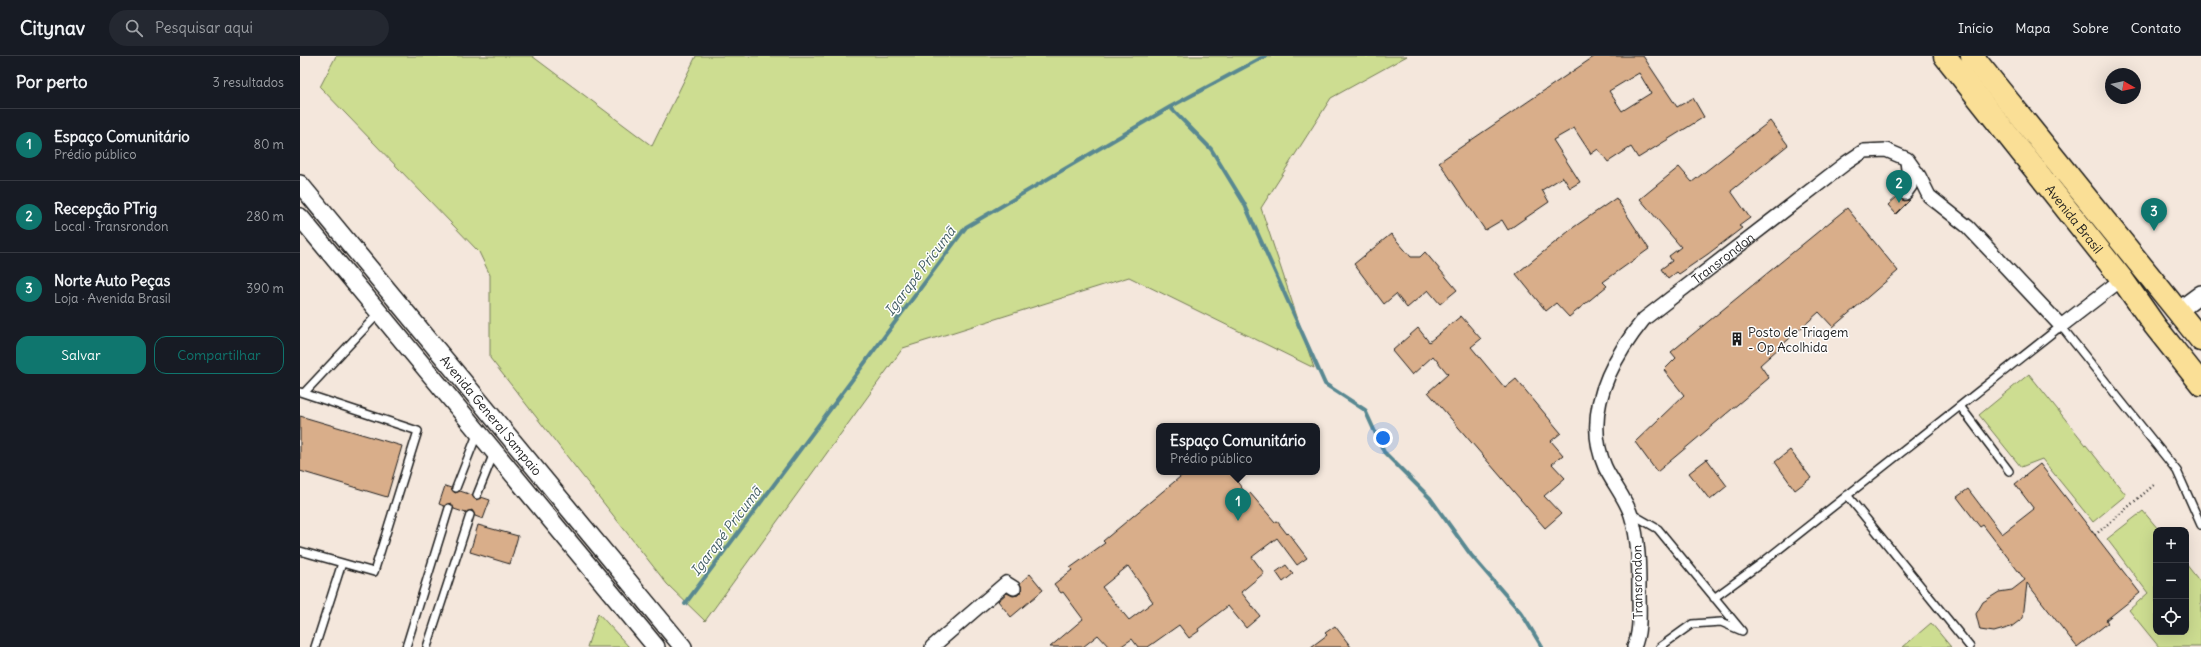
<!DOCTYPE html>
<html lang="pt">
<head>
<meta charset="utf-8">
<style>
	body { margin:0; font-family:Delius,sans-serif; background:#242831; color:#f1f3f6 }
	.controls { position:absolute; right:12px; bottom:12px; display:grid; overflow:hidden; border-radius:8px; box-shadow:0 4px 16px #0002 }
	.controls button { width:36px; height:36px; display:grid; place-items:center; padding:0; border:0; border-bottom:1px solid #363941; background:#171b24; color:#f1f3f6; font:20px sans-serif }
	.compass { position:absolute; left:1805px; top:12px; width:36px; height:36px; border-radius:50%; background:#171b24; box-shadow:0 4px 16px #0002; rotate:99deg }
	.you { position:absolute; left:1083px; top:382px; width:14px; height:14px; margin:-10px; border:3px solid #fff; border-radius:50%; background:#1a73e8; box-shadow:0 0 0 6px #1a73e833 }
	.badge { display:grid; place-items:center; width:26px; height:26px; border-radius:50%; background:#0f766e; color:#fff; font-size:13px; font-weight:700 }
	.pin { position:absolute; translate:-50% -33px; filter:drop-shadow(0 1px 2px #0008) }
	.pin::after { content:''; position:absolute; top:21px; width:14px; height:12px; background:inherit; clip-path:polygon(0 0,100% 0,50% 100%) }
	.popup { position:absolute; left:856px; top:367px; width:164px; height:52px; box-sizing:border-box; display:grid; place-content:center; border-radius:8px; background:#171b24; filter:drop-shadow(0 1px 3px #0005); font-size:13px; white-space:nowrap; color:#9ea1a6 }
	.popup b { font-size:15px; color:#f1f3f6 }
	.popup::after { content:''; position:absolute; left:50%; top:100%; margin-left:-8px; border:8px solid transparent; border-top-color:#171b24 }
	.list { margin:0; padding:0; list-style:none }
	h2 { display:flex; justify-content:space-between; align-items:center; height:52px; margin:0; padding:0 16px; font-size:17px }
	h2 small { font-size:13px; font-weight:400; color:#9ea1a6 }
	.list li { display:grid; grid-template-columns:26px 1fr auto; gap:12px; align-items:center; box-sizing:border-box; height:72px; padding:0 16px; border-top:1px solid #363941 }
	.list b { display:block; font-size:15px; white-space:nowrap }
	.list p { margin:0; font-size:13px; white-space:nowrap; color:#9ea1a6 }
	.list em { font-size:13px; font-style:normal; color:#9ea1a6 }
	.actions { display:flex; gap:8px; padding:12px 16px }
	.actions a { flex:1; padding:9px 0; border:1px solid #0f766e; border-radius:12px; text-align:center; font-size:14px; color:#0f766e }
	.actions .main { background:#0f766e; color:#fff }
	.icon { flex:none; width:22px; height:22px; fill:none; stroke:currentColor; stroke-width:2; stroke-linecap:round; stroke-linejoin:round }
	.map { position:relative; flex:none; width:1901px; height:591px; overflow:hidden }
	header { display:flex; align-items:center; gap:24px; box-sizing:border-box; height:56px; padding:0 20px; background:#171b24; border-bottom:1px solid #363941 }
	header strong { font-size:19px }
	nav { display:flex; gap:22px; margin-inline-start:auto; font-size:14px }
	.search { width:280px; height:36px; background:#242831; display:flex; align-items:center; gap:10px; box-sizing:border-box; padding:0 14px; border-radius:22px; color:#9ea1a6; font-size:15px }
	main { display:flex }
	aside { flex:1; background:#171b24 }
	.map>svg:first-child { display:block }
	.green { fill:#cddd91; stroke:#747c56 }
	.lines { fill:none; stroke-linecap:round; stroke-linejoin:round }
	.stream { stroke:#598891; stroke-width:4 }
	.building { fill:#d9ae8a; stroke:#1c1c1c; fill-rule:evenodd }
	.service-casing { stroke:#1c1c1c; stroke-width:10 }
	.minor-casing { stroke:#1c1c1c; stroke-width:16 }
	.tertiary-casing { stroke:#1c1c1c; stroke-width:20 }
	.trunk-casing { stroke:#1c1c1c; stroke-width:25 }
	.path { stroke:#1c1c1c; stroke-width:2.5; stroke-dasharray:1 3; stroke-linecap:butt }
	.service { stroke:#fff; stroke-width:7 }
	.minor { stroke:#fff; stroke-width:13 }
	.tertiary { stroke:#fff; stroke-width:17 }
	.trunk { stroke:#fadf96; stroke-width:22 }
	.labels { text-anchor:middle; stroke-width:3; stroke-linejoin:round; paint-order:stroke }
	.street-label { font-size:13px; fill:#1c1c1c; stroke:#fff }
	.poi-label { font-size:13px; fill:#1c1c1c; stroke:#fff; text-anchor:start }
	.water-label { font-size:14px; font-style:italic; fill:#3f5b60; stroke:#fff }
</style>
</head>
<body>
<header>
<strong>Citynav</strong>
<div class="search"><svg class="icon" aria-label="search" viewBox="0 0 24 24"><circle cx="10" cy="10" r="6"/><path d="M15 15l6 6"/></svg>Pesquisar aqui</div>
<nav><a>Início</a><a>Mapa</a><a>Sobre</a><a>Contato</a></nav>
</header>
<main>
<aside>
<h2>Por perto<small>3 resultados</small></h2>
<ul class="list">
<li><span class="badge">1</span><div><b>Espaço Comunitário</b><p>Prédio público</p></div><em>80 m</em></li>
<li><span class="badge">2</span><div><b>Recepção PTrig</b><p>Local · Transrondon</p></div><em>280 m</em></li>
<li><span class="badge">3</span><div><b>Norte Auto Peças</b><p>Loja · Avenida Brasil</p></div><em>390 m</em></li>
</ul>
<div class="actions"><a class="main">Salvar</a><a>Compartilhar</a></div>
</aside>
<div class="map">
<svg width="1901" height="591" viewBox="0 0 1901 591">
	<rect width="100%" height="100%" fill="#f4e7dc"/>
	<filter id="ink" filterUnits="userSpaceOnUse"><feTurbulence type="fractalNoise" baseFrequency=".025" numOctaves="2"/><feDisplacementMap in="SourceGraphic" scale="8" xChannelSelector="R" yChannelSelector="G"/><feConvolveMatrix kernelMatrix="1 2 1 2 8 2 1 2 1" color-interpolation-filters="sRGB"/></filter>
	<g filter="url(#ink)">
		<path class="green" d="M36,0H232L352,90L396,0H1107L1031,42L961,152L1014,312L829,221L603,292L405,565L367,528L190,302V219L179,196L20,31Z
			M1729,318L1826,439L1793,466L1742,403L1721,411L1679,359Z
			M1843,455L1859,474H1856V576H1886V508L1901,527V591H1859L1829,554L1848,537L1807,483Z
			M298,557L329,591H287Z
			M1631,567L1651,591H1603Z"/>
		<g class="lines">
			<path class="stream" d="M870,51L911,93L944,147L1025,328L1065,354L1084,396L1130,442L1171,499L1222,558L1242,591
				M385,548L666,171L870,51L965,0"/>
		</g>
		<path class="building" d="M1295,0H1343L1377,51L1393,42L1404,61L1338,102L1331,91L1308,106L1298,93L1291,98L1274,72L1253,84L1280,126L1270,132L1263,121L1242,134L1249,146L1218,167L1208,174L1202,164L1185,174L1139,106ZM1339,17L1351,37L1322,55L1309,35Z
			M1470,65L1488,89L1431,135L1450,162L1439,170L1442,172L1408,198L1379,218L1377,216L1368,223L1361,213L1372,205L1369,200L1381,191L1340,143L1379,111L1392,126Z
			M1598,140L1604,145L1610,144L1596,158L1588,149Z
			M1316,142L1349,193L1303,226L1307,230L1269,261L1256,247L1246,255L1216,218L1274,171Z
			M1547,152L1598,215L1533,271L1519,256L1460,309L1469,322L1357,416L1335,386L1384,339L1364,314L1376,302L1371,296Z
			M1091,178L1111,201H1120L1125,196L1157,234L1140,248L1128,234L1107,252L1096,238L1084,248L1054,208Z
			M1161,260L1181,283L1171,291L1205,332L1216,323L1261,377L1251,385L1263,399L1252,408L1265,422L1244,440L1261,458L1245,472L1128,336L1148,318L1133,300L1112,319L1092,295L1118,272L1129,286Z
			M0,360L102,390L87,441L0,415Z
			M1490,394L1511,422L1495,434L1475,406Z
			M1407,403L1427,430L1410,444L1389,417Z
			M1740,408L1840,537L1806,564L1808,567L1777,591L1727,527L1723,562L1711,571L1694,576L1680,574L1676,558L1683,546L1699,536L1712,534L1725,524L1683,469L1680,471L1657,441L1668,433L1702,478L1734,453L1715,428Z
			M886,416H930L947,439L950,437L975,466L977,465L987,478L988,477L1007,502L997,509L977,482L952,501L964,517L941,536L960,560L946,572L928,550L898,573L899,575L889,582L879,569L848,591H838L832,583L820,591H809L798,579L783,591H750L783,563L763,536L761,537L754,528L772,514L770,512L805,487L803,485ZM828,510L853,546L829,564L802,531Z
			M145,430L151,432L155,437L160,435L172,439L176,444L181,441L190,444L183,463L175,460L172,454L166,457L154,453L151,447L144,450L139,448Z
			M178,469L218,480L210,508L170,496Z
			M986,509L993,518L983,526L976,516Z
			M730,518L743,534L711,561L698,545L707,537L713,540L718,539L722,533L720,527Z
			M1035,570L1051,591H1011L1027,579L1025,577Z"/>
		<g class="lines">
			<g class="service-casing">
				<path id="service" d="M0,336L118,375L74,516L0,495
					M4,337L79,257
					M1660,350L1709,415
					M156,432L178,376
					M177,439L194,397
					M1547,439L1670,591
					M1332,458L1358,473L1442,575L1421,566L1392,568L1360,591
					M1414,542L1463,506L1761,270L1877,415L1901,469
					M15,591L42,507
					M106,591L149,452
					M127,591L170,459"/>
			</g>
			<g class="minor-casing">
				<g id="minor">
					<path d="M1605,137L1610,130L1607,105"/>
					<path d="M632,591L706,527L714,532"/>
					<path id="s1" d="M1334,591C1341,575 1339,555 1339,537C1339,511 1339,484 1331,459C1326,443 1312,426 1305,411C1282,358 1311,304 1344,263L1546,107L1564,95L1586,94L1607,103L1619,120L1629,140L1668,171L1761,270L1822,223"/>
				</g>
			</g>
			<g class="tertiary-casing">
				<g id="tertiary">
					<path id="s2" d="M0,128L383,591"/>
					<path d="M0,161L356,591"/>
					<path d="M1878,255L1901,238"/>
				</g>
			</g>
			<g class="trunk-casing">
				<g id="trunk">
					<path id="s3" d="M1645,0L1822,223L1855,270L1901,328"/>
					<path d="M1672,0L1901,284"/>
				</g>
			</g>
			<path class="path" d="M1795,479L1854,429"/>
			<use href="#service" class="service"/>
			<use href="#minor" class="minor"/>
			<use href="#tertiary" class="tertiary"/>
			<use href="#trunk" class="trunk"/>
		</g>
	</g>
	<defs>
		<g id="building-bare" transform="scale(1.08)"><path d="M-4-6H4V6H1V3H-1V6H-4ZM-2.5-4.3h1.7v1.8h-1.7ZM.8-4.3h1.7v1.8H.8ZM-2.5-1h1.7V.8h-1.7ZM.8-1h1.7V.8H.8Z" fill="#1c1c1c" stroke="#fff" stroke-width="2.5" paint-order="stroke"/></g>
	</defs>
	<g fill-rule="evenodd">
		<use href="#building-bare" x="1437" y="283"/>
	</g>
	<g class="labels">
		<g class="street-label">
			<text dy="5" stroke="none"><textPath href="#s3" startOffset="208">Avenida Brasil</textPath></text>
			<text dy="5" stroke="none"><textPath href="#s1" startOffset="449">Transrondon</textPath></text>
			<text dy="5" stroke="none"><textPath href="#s2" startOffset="300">Avenida General Sampaio</textPath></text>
			<text transform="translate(1337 526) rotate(-91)" y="5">Transrondon</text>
		</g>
		<g class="poi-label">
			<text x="1448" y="281">Posto de Triagem<tspan x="1448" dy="15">- Op Acolhida</tspan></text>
		</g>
		<g class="water-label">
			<text transform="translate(620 215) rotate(-53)" y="5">Igarapé Pricumã</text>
			<text transform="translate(426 475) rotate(-53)" y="5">Igarapé Pricumã</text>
		</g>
	</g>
</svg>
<div class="controls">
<button>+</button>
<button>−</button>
<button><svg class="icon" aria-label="locate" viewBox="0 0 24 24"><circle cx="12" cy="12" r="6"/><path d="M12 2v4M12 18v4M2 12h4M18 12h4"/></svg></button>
</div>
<svg class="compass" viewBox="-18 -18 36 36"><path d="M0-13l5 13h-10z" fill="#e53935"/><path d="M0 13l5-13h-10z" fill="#9ea1a6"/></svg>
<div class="you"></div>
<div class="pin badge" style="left:938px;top:465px">1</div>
<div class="popup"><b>Espaço Comunitário</b>Prédio público</div>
<div class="pin badge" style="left:1599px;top:147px">2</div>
<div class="pin badge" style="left:1854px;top:175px">3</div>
</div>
</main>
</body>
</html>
